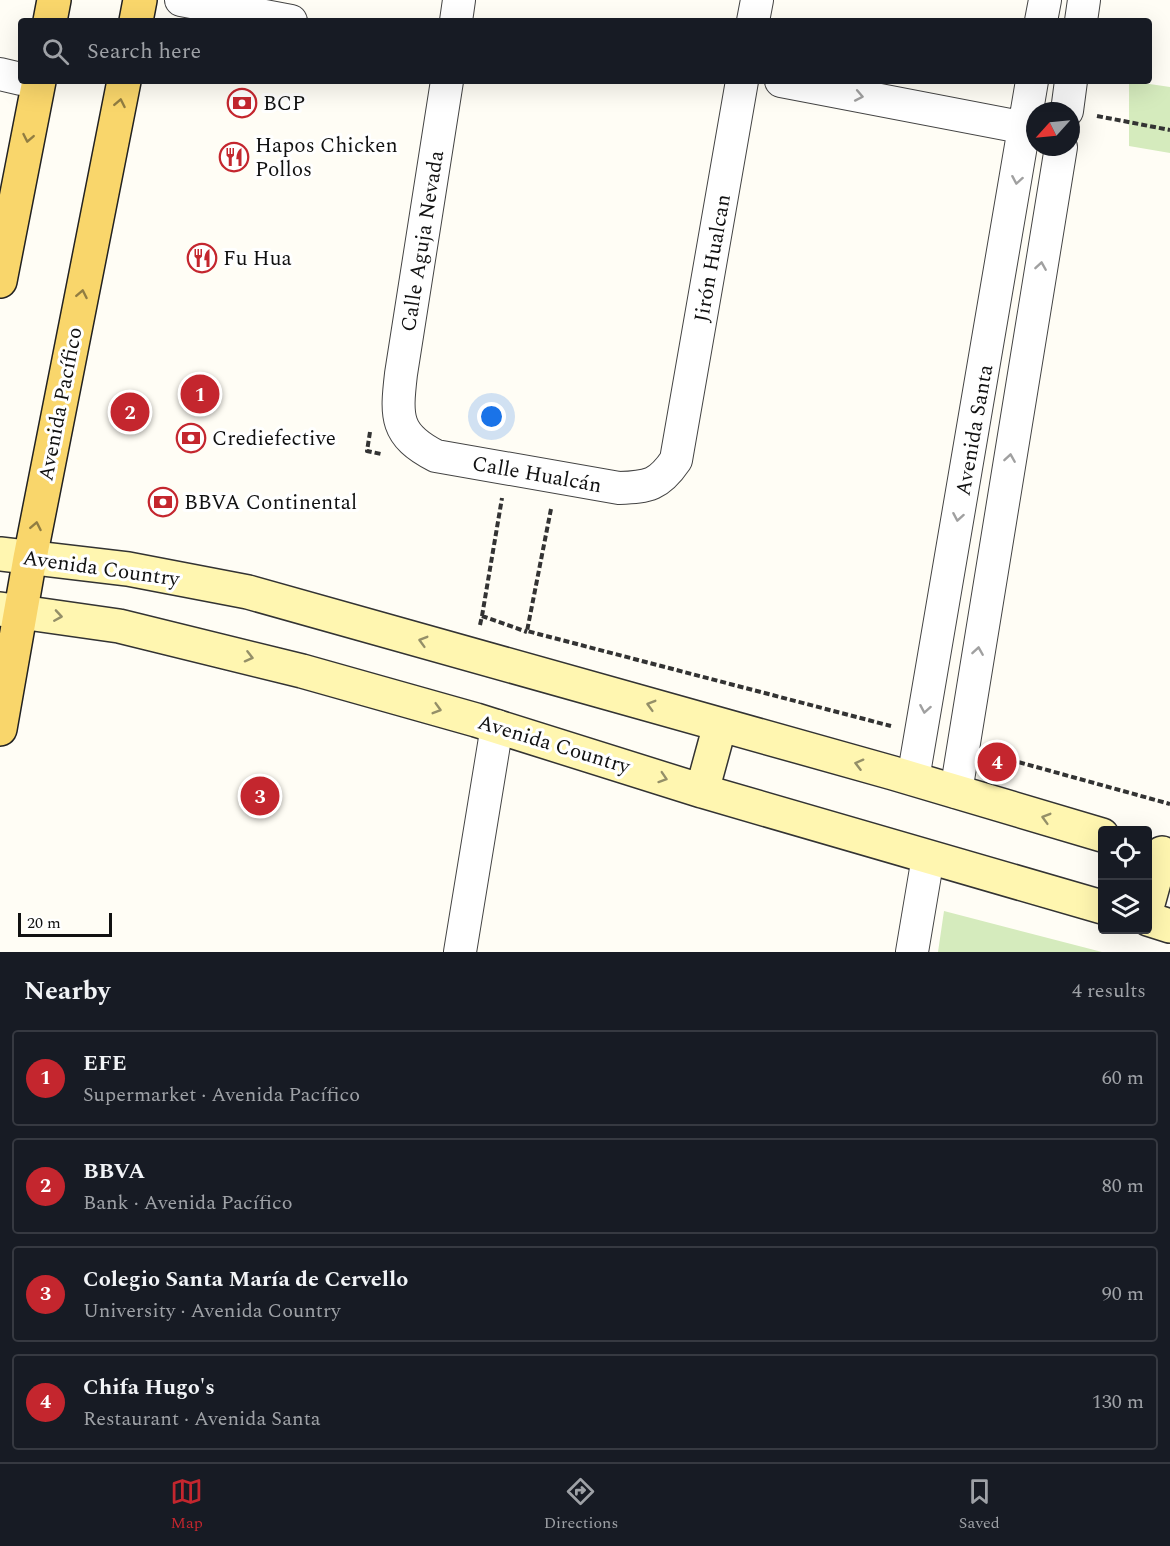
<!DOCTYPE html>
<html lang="en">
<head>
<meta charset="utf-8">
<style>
	body { margin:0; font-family:Spectral,serif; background:#20242c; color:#f1f3f6 }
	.controls { position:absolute; right:18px; bottom:18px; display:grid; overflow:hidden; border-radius:6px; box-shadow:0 6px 24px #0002 }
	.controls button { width:54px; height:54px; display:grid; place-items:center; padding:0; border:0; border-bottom:2px solid #363941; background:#171b24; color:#f1f3f6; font:30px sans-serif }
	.compass { position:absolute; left:1026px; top:102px; width:54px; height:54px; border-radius:50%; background:#171b24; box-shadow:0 6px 24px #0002; rotate:243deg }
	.scale { position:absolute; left:18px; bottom:15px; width:94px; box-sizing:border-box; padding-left:6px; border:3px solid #111; border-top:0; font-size:16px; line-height:21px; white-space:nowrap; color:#111; -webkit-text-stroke:4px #fff; paint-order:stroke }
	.you { position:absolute; left:492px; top:417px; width:21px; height:21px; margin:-15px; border:4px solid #fff; border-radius:50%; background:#1a73e8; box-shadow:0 0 0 9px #1a73e833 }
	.badge { display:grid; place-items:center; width:39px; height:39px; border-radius:50%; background:#c4262e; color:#fff; font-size:20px; font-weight:700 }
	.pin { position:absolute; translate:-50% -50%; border:3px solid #fff; box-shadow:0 2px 6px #0006 }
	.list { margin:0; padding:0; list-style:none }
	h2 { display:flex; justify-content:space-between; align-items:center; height:78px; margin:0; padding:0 24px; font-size:26px }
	h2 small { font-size:20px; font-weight:400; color:#9ea1a6 }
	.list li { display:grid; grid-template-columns:39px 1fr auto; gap:18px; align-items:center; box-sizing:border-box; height:96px; margin:0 12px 12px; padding:0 12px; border:2px solid #363941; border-radius:6px }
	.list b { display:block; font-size:22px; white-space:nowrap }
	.list p { margin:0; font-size:20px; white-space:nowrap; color:#9ea1a6 }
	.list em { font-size:20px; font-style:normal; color:#9ea1a6 }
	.icon { flex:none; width:33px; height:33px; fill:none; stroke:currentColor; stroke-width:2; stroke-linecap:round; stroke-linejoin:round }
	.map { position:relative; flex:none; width:1170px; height:952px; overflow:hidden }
	.search { position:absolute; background:#171b24; box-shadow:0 6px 24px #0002; left:18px; right:18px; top:18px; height:66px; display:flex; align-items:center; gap:15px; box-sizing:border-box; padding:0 21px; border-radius:6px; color:#9ea1a6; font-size:22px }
	.sheet { height:510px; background:#171b24 }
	nav { display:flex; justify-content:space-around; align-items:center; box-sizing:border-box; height:84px; border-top:2px solid #363941; background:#171b24; font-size:16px; color:#9ea1a6 }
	nav a { display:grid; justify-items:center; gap:3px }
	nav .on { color:#c4262e }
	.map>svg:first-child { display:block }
	.green { fill:#d5ebbd }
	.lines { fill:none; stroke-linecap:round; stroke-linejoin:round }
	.street-casing { stroke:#444; stroke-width:34 }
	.secondary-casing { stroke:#333; stroke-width:36 }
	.primary-casing { stroke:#222; stroke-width:36 }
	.path { stroke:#333; stroke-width:4; stroke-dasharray:6 3; stroke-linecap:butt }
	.street { stroke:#fff; stroke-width:32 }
	.secondary { stroke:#fff6b0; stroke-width:33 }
	.primary { stroke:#f9d66b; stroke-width:33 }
	.oneway { stroke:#a0a0a0 }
	.oneway2 { stroke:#917d42 }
	.oneway3 { stroke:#948f68 }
	.labels { text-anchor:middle; stroke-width:6; stroke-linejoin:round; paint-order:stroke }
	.poi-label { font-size:21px; fill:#111; stroke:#fff; text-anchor:start }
	.street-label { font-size:21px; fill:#111; stroke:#fff }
</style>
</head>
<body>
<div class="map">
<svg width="1170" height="952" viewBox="0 0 1170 952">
	<rect width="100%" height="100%" fill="#fffdf5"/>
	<path class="green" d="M1129,81L1170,87V153L1129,146Z
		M944,911L1102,952H938Z"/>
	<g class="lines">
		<g class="street-casing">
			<path id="street" d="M181,0L291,21
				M456,21L459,0
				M753,21L757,0
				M1041,21L1045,0
				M1081,21L1084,0
				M0,74L21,79
				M447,81L401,374C396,417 395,435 436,456L619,488C649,487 659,485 676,460L742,81
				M781,81L1026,128
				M1067,111L1071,81
				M913,779L1032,81
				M956,792L1061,147
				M460,952L497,726
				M912,952L928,857"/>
		</g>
		<g class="secondary-casing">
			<path id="secondary" d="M0,554L128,569L248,592L893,773L1102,835
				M0,609L119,626L302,671L476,720L702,791L1102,907
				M702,791L720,725
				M1148,904L1162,853
				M1148,919L1170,926"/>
		</g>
		<g class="primary-casing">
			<path id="primary" d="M50,21L54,0
				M136,21L140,0
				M0,281L39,81
				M0,729L30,558L124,81"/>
		</g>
		<path class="path" d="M1097,116L1170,130
			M370,432L367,451L381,454
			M551,509L527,631L891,726
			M482,616L502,498
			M480,625L482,616L527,632
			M993,755L1170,804"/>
		<use href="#street" class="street"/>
		<use href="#secondary" class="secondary"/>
		<use href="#primary" class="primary"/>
	</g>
	<defs><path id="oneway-chevron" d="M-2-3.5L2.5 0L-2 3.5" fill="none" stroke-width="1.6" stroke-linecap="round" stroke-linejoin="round" transform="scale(1.5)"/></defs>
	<g class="oneway">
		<use href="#oneway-chevron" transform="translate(859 96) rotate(11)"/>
		<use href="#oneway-chevron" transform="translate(1017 180) rotate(100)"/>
		<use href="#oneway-chevron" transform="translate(1041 266) rotate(-81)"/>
		<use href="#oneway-chevron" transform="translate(1010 458) rotate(-81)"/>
		<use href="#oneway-chevron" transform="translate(958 517) rotate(100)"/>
		<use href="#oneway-chevron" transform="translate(978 651) rotate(-81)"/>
		<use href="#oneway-chevron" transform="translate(925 709) rotate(100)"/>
	</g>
	<g class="oneway2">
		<use href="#oneway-chevron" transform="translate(120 103) rotate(-79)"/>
		<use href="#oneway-chevron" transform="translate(28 138) rotate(101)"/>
		<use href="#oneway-chevron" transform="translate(82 294) rotate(-79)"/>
		<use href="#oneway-chevron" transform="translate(36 526) rotate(-79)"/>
	</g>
	<g class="oneway3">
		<use href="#oneway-chevron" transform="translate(58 616) rotate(9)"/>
		<use href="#oneway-chevron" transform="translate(423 641) rotate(-164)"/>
		<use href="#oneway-chevron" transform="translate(249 657) rotate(14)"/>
		<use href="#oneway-chevron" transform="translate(651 705) rotate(-164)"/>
		<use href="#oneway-chevron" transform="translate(437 709) rotate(16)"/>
		<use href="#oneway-chevron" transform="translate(859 764) rotate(-165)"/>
		<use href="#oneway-chevron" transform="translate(663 778) rotate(18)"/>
		<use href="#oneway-chevron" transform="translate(1046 818) rotate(-164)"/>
	</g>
	<defs>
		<g id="bank-ring" transform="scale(1.5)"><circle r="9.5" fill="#fff" stroke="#c4262e" stroke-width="1.5"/><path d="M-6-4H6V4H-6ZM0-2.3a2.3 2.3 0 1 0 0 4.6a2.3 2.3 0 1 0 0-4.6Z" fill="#c4262e"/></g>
		<g id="restaurant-ring" transform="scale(1.5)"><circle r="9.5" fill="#fff" stroke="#c4262e" stroke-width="1.5"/><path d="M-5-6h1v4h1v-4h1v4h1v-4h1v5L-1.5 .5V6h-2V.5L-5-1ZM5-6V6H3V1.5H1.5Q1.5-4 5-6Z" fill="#c4262e"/></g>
	</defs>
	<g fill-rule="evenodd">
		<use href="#bank-ring" x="242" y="103"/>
		<use href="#restaurant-ring" x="234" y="157"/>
		<use href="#restaurant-ring" x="202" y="258"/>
		<use href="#bank-ring" x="191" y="438"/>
		<use href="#bank-ring" x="163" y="502"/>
	</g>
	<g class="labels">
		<g class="poi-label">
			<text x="263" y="110">BCP</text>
			<text x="255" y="152">Hapos Chicken<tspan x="255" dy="24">Pollos</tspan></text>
			<text x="223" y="265">Fu Hua</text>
			<text x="212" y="445">Crediefective</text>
			<text x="184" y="509">BBVA Continental</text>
		</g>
		<g class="street-label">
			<text transform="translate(422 241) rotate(-81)" y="7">Calle Aguja Nevada</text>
			<text transform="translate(712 258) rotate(-80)" y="7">Jirón Hualcan</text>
			<text transform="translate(60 404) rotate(-79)" y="7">Avenida Pacífico</text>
			<text transform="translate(974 430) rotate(-80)" y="7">Avenida Santa</text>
			<text transform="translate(537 474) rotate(10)" y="7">Calle Hualcán</text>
			<text transform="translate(101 568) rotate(8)" y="7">Avenida Country</text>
			<text transform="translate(554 744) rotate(17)" y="7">Avenida Country</text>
		</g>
	</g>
</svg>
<div class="controls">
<button><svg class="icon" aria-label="locate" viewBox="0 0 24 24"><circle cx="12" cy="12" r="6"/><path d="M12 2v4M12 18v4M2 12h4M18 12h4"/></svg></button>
<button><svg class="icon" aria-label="layers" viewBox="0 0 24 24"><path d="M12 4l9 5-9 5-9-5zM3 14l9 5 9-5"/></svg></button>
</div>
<svg class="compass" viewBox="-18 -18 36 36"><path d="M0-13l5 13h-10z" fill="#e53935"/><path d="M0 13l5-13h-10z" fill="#9ea1a6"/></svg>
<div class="scale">20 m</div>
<div class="you"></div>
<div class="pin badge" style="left:200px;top:394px">1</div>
<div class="pin badge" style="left:130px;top:412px">2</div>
<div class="pin badge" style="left:260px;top:796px">3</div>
<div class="pin badge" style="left:997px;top:762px">4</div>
<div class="search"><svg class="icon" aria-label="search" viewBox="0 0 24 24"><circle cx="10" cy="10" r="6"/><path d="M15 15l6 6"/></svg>Search here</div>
</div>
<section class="sheet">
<h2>Nearby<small>4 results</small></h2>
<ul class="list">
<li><span class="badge">1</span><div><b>EFE</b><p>Supermarket · Avenida Pacífico</p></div><em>60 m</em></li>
<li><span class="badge">2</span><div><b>BBVA</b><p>Bank · Avenida Pacífico</p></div><em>80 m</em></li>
<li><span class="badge">3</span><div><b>Colegio Santa María de Cervello</b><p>University · Avenida Country</p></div><em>90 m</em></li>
<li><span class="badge">4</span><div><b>Chifa Hugo's</b><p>Restaurant · Avenida Santa</p></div><em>130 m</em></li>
</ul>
</section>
<nav>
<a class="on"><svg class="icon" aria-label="map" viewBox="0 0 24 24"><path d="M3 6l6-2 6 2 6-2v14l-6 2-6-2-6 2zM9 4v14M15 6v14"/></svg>Map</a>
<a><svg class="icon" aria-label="directions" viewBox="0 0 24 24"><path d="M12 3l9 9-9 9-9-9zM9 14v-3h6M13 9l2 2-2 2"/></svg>Directions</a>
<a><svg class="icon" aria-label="saved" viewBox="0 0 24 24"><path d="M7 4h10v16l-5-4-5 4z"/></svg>Saved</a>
</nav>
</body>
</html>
